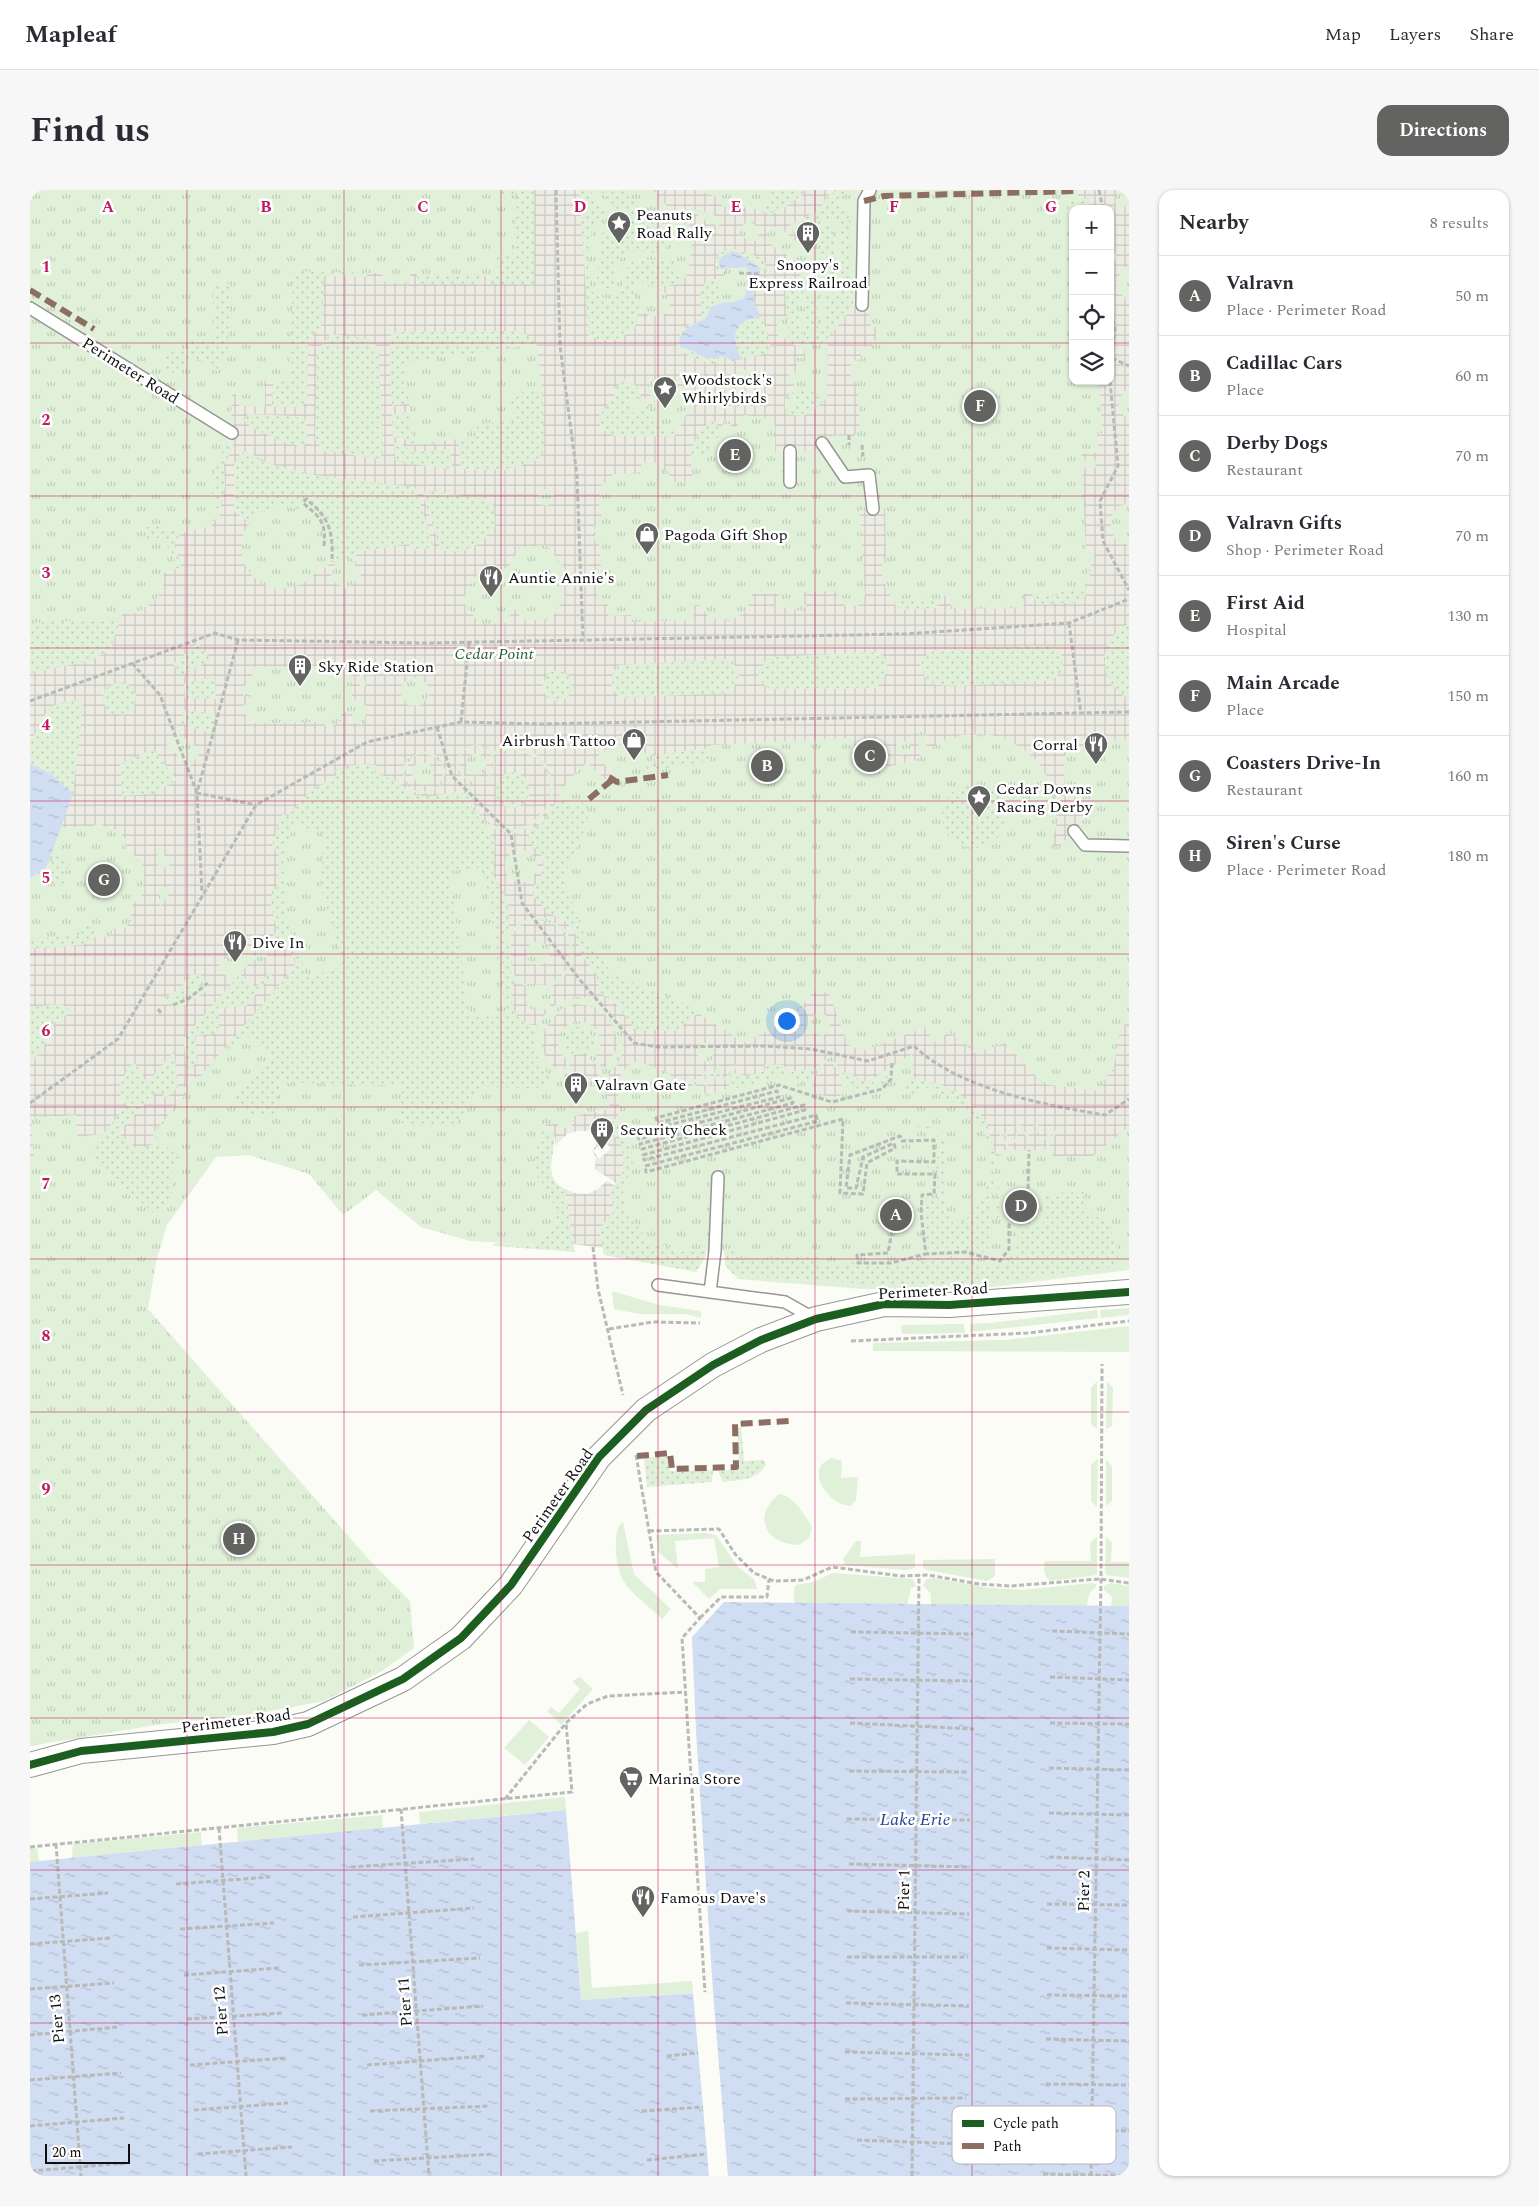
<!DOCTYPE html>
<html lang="en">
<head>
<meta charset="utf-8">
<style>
	body { margin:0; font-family:Spectral,serif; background:#f7f7f7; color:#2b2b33 }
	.controls { position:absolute; right:15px; top:15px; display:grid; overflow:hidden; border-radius:10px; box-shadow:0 1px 4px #0004 }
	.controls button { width:45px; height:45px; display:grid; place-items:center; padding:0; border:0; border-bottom:1px solid #e1e1e2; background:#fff; color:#2b2b33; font:25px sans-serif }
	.scale { position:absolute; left:15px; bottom:12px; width:85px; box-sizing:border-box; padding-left:5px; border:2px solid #101010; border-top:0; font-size:14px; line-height:18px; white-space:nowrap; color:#101010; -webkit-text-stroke:4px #fff; paint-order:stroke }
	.you { position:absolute; left:756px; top:830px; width:18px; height:18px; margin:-12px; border:4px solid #fff; border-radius:50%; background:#1a73e8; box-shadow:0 0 0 8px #1a73e833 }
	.badge { display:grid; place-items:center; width:32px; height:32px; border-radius:50%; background:#636361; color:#fff; font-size:16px; font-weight:700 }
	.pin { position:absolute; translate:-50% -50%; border:2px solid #fff; box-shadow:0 1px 5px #0006 }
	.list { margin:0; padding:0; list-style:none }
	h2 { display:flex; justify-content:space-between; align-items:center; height:65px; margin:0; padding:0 20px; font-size:21px }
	h2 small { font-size:16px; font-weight:400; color:#7c7c81 }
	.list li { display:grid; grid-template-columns:32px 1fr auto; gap:15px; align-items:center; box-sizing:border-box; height:80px; padding:0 20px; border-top:1px solid #e1e1e2 }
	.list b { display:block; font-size:19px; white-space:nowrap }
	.list p { margin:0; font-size:16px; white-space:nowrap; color:#7c7c81 }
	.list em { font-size:16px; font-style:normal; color:#7c7c81 }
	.icon { flex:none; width:28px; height:28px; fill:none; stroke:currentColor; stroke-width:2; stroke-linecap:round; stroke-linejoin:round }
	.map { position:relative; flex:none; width:1099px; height:1986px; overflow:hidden; border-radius:15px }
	header { display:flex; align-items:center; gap:30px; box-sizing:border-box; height:70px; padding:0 25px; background:#fff; border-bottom:1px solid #e1e1e2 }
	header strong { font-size:24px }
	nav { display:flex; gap:28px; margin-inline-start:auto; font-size:18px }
	.intro { display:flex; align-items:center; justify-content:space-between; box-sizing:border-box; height:120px; padding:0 30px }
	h1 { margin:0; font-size:35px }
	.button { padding:12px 22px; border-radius:15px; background:#636361; color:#fff; font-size:18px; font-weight:700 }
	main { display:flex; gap:30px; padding:0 30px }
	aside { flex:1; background:#fff; border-radius:15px; box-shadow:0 1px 4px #0004 }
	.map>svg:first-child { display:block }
	.grass { fill:#e0f0d9 }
	.park { fill:url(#park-tufts); fill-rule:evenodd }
	.garden { fill:url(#garden-dots); fill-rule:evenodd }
	.plaza { fill:url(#plaza-grid); fill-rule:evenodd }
	.water { fill:url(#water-ripples) }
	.pier { fill:#fcfcf7 }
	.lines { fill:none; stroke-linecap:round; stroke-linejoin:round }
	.service-casing { stroke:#969694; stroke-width:14 }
	.minor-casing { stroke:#969694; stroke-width:26 }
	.path { stroke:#b9b9b8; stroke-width:3; stroke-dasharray:5 2.5; stroke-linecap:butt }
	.service { stroke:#fffffe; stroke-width:11 }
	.minor { stroke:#fffffe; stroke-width:24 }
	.quiet { stroke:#8d6e63; stroke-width:6; stroke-dasharray:12 6; stroke-linecap:butt }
	.cycleway-casing { stroke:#fff; stroke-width:11 }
	.cycleway { stroke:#1b5e20; stroke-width:8 }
	.grid { fill:none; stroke:#c2185b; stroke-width:1; stroke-opacity:0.55 }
	.labels { text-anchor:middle; stroke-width:5; stroke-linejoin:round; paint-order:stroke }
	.poi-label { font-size:16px; fill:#101010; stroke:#fff; text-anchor:start }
	.street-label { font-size:16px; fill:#101010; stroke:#fff }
	.park-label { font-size:16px; font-style:italic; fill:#27622b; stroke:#fff }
	.water-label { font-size:18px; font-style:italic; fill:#264695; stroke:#fff }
	.key { fill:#fff; stroke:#b7b7b7; stroke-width:1 }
	.key-label { font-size:14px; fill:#101010 }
	.grid-label { font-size:16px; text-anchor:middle; font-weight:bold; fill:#c2185b; stroke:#fff; stroke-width:5; stroke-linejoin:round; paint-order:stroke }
</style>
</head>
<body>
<header>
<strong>Mapleaf</strong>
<nav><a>Map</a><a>Layers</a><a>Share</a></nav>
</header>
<div class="intro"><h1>Find us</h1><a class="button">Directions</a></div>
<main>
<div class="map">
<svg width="1099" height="1986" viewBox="0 0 1099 1986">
	<defs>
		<pattern id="park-tufts" width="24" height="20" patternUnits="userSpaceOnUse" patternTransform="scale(1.25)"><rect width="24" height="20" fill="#e0f0d9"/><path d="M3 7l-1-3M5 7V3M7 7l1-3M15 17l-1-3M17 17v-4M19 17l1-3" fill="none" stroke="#bfcdb9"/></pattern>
		<pattern id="garden-dots" width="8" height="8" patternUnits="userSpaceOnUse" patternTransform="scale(1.25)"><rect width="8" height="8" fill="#e0f0d9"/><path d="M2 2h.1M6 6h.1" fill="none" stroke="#bfcdb9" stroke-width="1.8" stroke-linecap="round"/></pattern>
		<pattern id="plaza-grid" width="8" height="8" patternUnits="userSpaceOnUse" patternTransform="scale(1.25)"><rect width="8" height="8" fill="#ecece3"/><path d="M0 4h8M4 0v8" fill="none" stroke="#c9c9c2"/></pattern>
		<pattern id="water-ripples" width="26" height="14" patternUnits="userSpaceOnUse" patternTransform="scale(1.25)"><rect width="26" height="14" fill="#d1ddf2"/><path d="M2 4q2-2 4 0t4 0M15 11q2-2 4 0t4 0" fill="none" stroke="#b2bdce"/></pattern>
	</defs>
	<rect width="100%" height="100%" fill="#fcfcf7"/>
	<path class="grass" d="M1099,1040V1080L954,1098L911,1099H832L708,1089L705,1086L873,1096L967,1092L1089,1068Z
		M582,1101L629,1115L671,1121V1128L655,1124H609L584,1119Z
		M1099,1118V1125L1071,1128L1070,1120Z
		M1067,1120L1068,1128L940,1142V1134L961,1133Z
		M934,1134L935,1143L872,1144L871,1135Z
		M1099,1136V1162L843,1161V1153L975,1150Z
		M1067,1191V1239L1062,1235L1061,1232V1198Z
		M1077,1191L1083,1198L1082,1236L1076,1239Z
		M802,1268L812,1271L811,1288L828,1287L826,1310L821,1316C799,1316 772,1278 802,1268Z
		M1068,1268L1067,1317L1061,1311V1275Z
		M1076,1269L1082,1276V1311L1076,1316Z
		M749,1304C763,1305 775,1325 782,1337L779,1348L769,1355C736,1354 721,1327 749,1304Z
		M593,1332L604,1384L641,1419L632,1429C621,1418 600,1403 593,1390C586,1379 581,1340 593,1332Z
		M676,1343L686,1345L709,1378L724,1389L727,1399H690L679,1409L662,1392H675V1379L689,1377L684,1348L645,1351L648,1379L628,1362L626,1345Z
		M1067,1346V1385L1020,1391C1013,1385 1014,1379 1015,1371H1061L1060,1353Z
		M1076,1347L1082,1353L1081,1372H1099V1388L1077,1385L1075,1382Z
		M826,1351H831L830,1367L885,1364V1378L876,1380L815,1375L813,1369Z
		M965,1369V1386L957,1391L897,1380L893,1377V1370Z
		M803,1383L883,1389L886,1396L881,1398L877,1415L764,1413V1399L766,1395L783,1392Z
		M904,1388L961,1398L992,1400L1062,1393L1066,1394V1397L1059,1404L1057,1416L901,1415V1404L893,1395L897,1389Z
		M1080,1393L1099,1396V1416H1081L1082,1407L1074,1400V1396Z
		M550,1487L563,1499L531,1535L517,1521L521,1517L529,1523L550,1499L542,1491Z
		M499,1530L519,1547L495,1575L474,1558Z
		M535,1607L536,1620L390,1634L389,1622Z
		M352,1625L353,1639L208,1652L207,1638Z
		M171,1642L172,1656L42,1668L43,1654Z
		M0,1658H7L9,1671L0,1672Z
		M558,1741L562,1798L662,1791L663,1803L551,1810L546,1743Z"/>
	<path class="park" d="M0,0H1099V1068H1089L1088,1076L967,1092L873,1096L817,1093L788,1076V1068H708L701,1061L658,1062L621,1053L596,1022L593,999L603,976L602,964L584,933L590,922L580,919L544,926L542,936L529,939L524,934L512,935V946L507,957L504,984C521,1001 523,1010 527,1033L508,1055L440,1051L391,1037L346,1000L313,1025L279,984L218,965L186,967L137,1035L126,1072L118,1119L343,1374L380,1411L384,1458L352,1481L294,1511L231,1523L126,1535L0,1556ZM1043,19H1080V191H1043Z"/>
	<path class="garden" d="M470,0H504V94H459L460,86H468V63H484L487,4H470Z
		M549,0H560L575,22C574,31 566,33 563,41C556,55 556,92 564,104L578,109C597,103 592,89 599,74L606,70L639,69L648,59L643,83L657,85L650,94L629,97L618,95L610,91L603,100L609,119L605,138C589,150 579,155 559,147Z
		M570,0H595L639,51C630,78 602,47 589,71C585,78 587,87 584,94L579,98H572L567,90L571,44L581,36L585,23L579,10Z
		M742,0H776C765,13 748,26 731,23Z
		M808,0H824L805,10L819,26L823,116L798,148L787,156L775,150V160L762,154L758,148V126L755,104L761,95L787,94V99H776C765,109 766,138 776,147C801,149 794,120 793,104L803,103L812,93L810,40C807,29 798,27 788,32L784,42L763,43L760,40V35C768,30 777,27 785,22C795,13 795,6 808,0Z
		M1060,8V19H1043V36H1039L1037,9Z
		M795,34H798L803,39L806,93L803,97L793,98L789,40Z
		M700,58L729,67L735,73V81L730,82L726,74L712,65L688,74L690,79L688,80L684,74C687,64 692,62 700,58Z
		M263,81L337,83V87L294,86L292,134L278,151L277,212L271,217H241L244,190H260Z
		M387,84L450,86L451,94L387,95Z
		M687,88L690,111L680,118L677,127L672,131L670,104L676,91Z
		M183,94H200L198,160L187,181L161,165L148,187L135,177L136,160L156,161L159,149L183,150Z
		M787,103L788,137L784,142H778L776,140L774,109L778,104Z
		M731,127L737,140L740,160L738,163L711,168C698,145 705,130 731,127Z
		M663,133L653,143L654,158L666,164L685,169L692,166L695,167L682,174C670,170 641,164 649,146C652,139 656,135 663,133Z
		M488,141L501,147L507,155L374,172L379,213L362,216L359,147L365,142Z
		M300,144L340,149L349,165L353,262L349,270L294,261L285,250L287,166L291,156Z
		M595,189C604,192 610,198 611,208L600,209L601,223L616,221L615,208C625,225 619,247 649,239L644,247L585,246C574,241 571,237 569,226L584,207V199Z
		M512,200C513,211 516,254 514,261C506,283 449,281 431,279L428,249L446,247L447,234L485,231L479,204Z
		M776,200L797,208C786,221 776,226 759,225L755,219L764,218V208H755L760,203Z
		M380,222L384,255L411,251V253L382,255L373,248H363L362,224Z
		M220,224L263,226L277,230V249L274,257C253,253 230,244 214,231L216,226Z
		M684,230L689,238L688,248L680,249V264L662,266L660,263C662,251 671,234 684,230Z
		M197,251L203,253L204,256L194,275L195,296L191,317L185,319L181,303L186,301L185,280Z
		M364,253H370L383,262L420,258L422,276L419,279L368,272L365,270Z
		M215,261C251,289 340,291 386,297L404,358L379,360L378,354L327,362L325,376L321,368L305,373C308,339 300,326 273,306L268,319C249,313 231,318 219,333L204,321C204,303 198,271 215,261Z
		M396,300L460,310L464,317L465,336C451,351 432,371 410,358L393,305Z
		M132,335L133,342L145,339L147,344L152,343C142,355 148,364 152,377L146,379L143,364L130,348L117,349L115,337Z
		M1055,400L1056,405L1049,412L1008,415L1004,406H1011L1014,403L1022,406L1028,405L1030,402Z
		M885,408L888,412H896L897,408L910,410L905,418L871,420L865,415L864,409Z
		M91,428L81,459L60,471L0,483V433Z
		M1099,433V508C1066,495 1068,447 1099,433Z
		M168,453L181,470L152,485L143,474Z
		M1022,456C1039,461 1032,481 1023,490C1002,491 912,502 898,492C893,488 891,481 890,475L893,467L904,460Z
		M845,462L854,466C860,479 855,487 846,498L739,499L730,491L728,483L736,470L742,467Z
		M698,469L703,472L710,483L704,497L697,503L590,508L581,497L583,482L589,475Z
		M512 496a15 15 0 1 1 30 0a15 15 0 1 1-30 0Z
		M185,486L187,509L155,508L154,494Z
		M73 509a17 17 0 1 1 34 0a17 17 0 1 1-34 0Z
		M49,510L53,514L43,604L21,584L0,574V553L19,517L38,511Z
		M154,519L185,524L183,544L151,533Z
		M681,558L680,571L612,582V578L625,576L624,565Z
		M123,559L147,590L123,604L92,606L89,574Z
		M333,574L347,575L345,583C365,587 373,601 387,605C404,611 421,599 438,604C441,628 455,629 464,646C470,659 460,672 463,685C464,689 469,694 471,698C479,712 482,732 476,747L481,751L483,782L480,785L486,791C475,812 485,821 500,835H507C503,857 506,871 521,888L510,898L450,897L425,936L370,933L372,896L250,892L247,927L222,925L203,908L240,867L214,844L198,864L194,861L264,778L265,768L242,748L247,740L241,717L242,699H247L249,662L241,658L252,623L258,625L278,603L306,585L305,580L315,576ZM264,635L294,643L291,696L313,777L277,787L257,729L253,668ZM454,677L476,823L440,828L419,681Z
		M465 600a18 18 0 1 1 36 0a18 18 0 1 1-36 0Z
		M912 626a32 32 0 1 1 64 0a32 32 0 1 1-64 0Z
		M530,606L544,621L552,612L558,616V632L533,688L554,744L583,785L651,812L668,823L646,841L606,840C592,827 589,812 570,803L566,784L549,762C551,733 517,728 504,707C496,695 515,687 513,676C512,664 503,659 498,649V642L519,623Z
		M32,649L30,665L36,663L38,681L34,680L35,694H14L11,689L18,682Z
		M63,735V740L68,746L53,755L0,759V749L50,745L51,736Z
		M241,780L242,786L189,843L158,883L153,849L210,784L226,797Z
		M162,784L171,785L176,789L154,807L133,815L134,808L150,799L157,787Z
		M31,814L43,821L25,832L10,864L0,870V817Z
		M547,837C564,840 567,851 560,865L555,860L544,862L541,867C531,855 532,843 547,837Z
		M144,861L148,897L136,908L127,900L123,943L135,928L139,932L126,949L150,967L142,976V1006L126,1025L66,974L61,956L97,916C91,908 87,900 91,891C100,869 123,867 144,861Z
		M734,874L753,875L760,882L785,878L787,880L779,894L778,892L767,894L759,884L707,898L701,897L704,883L717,886L735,881Z
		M816,882L840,894L857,883L859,885L853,895L824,903L818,895L810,908L815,897L812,883Z
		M883,888C925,897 961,915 965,965C967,983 961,1001 959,1018C958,1034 967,1049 955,1062L945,1064L923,1057L899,1060L894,1039V1008H908L907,980H898L899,978L895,975L907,974L909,947H907V940L879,936L877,933L910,939L914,947V1018L925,1036C965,1017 972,953 940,923C929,912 904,905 899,897L880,905L871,899L877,890Z
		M586,929L584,933L594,941L602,964L603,976L593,999L596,1022L621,1053L658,1062L676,1061V1066L666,1082L574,1065L569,1040L584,1020L580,1004L593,980L585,945L579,940L578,931Z
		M516,934V938L524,944C527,963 510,986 535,999L545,1062L463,1056L465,1053L508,1055L527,1033C523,1010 521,1001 504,984L507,957L512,946V935Z
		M971,975L972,1000H970V1028H967L966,1009Z
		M1054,1002C1053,1007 1052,1013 1056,1017C1060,1023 1069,1027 1074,1032C1085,1042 1090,1062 1088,1076L967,1092L873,1096L705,1086L695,1075L694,1061H702L708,1068L788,1067V1076L819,1075L823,1072L870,1075L901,1068H937L956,1077H971L983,1068L988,1052V1038L1013,1037V1005H1024V1003Z
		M711,1237L714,1271L734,1270L736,1274C728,1291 709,1290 693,1292L688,1281L709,1279L708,1238Z
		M638,1266L640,1281L683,1280L682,1292L617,1297L614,1268Z"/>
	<path class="plaza" d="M504,0H549L559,146L568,150H589L605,138L609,119L619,126L632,127L640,118L637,105L629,97L650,94L657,85L665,44L659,34L652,33L623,0H667L690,8L688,13L709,24L714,22L717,16L740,25L746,23L770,7L776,0H808L798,5L792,15L784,23L760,35V40L763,43L769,42L770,54L749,37H742L737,44L740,54L770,74L771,93L761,95L757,98L755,104L757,126H747L748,148H758L762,154L775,160V168H767V182L757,186L760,193L764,194L763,202L755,208V219L759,225L773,226L783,221L797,208L798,148L823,116L839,115L840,137H846V150L843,151L842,156L831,157V169L821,171V187L827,194L830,238L824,246L802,245L782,261L745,262V235L737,228L714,225L708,231V237H701V231L693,232V238H689L684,230L673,237L660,260L663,291L640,292L639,281H634V272L611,273V282L582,284V288L570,296L569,320L572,325L566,333L564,341L565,352L569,351L571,377H566L568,415L578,414V426L601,425V432L664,430L662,416L666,415H669L680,428L700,431L715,422L719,414L721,413L722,404L750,403L745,416L775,421L776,415L773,414L774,402L805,401L815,416H828L835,406L830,320L855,318L856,372H852V394H855L856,401L860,404L859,409H864L865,415L871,420L905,418L914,406H921V419L993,418L994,404L1001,403L1008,415L1049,412L1056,405L1055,393L1061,392L1060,384L1056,382L1061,381V370L1064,369V362H1056L1052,279L1066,278L1065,269L1052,270L1051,264L1068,263V243H1072L1070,191H1080V72L1089,69L1084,62L1080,64V19H1060V8L1048,9V0H1099V75L1091,80L1086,94L1089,103L1099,110V197L1090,207L1088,214L1093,225L1099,230V312L1089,316L1082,324L1080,331L1084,348L1099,356V433L1087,441L1078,453L1074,468L1076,482L1081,494L1092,505L1099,508V549L1076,551V560H1072V556H1057L1056,560L1039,561L1033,567L1035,597L1054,595L1055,599L1045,601L1046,614H1054V629L1028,658L1022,654L1027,632L1026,611L1019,590L1008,572L992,558L973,548L957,544L932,545L910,552L897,561L896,544L891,542L887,544L890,566L885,571L856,577V556L824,558V548L681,555V558L624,565L626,576L623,578L622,563H613L612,560H609V553L584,555L568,565L576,577L580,576L583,584L576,590L557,572L527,602L530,606L519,623L513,632L499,642L498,649L511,666L513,674V680L508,692L502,697L503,706L521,724L536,732L544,741L549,754V762L566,784L570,803L586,814L606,840L646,841L668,823L714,853L765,826L784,801L799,803L818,855L833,861L898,836L901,855L919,842L945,863L975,853L1013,894L1067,901L1081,881L1083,882L1089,845L1099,828V936L1063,966H1023V960H1016L1030,937L1010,950L1008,931L997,945L987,930L985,950L966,938L978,960H972V965L966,966L957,934L949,922L939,911L923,900L910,894L883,888L882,864L837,892L816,882L812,883L802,867L793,871L787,880L785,878L760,882L753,875L735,874V881L717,886L704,883L707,873L694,889L688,873L683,887L671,878L674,892L656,887L663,895L658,901L638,883L608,871L597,876L586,893L590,922L586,929L579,931V934L569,947L558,941H547L537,944L526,955L524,944L516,938V934H528L529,939L542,936L541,931L544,930V926L580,919L575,895H571L590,871L594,849L590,833L572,814L561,808L545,807L527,813L512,827L507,835H500L488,827L484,820L481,799L486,791L499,798L495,809L499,819L512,821L520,816L522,806L518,798L531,791L542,775L544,765L542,752L535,739L515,728H503L491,732L480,740L476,747L479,741V718L473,700L463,685L465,651L455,635L471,642L484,643L502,636L518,620L523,608V592L516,574L506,564L488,557L476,556L462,562L457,557L446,554L433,559L426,571L428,582L440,593L438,604L424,602L403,606L385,605L363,589L345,583L346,575L333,574L315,576L305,580L306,585L278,603L258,626L252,623L241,658L249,661L247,699H242L241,717L247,740L242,748L265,768L264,778L167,890L164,887L152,900L156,904L123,943L124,954L107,959L88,943L128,900L136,908L148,897L144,861L117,893L105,873L98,877L89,897L91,909L97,915L73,944L47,947L46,925L1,928L4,969H0V870L10,864L25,832L43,821L31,814L0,817V759L53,755L68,746L79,747L85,738H95L102,729L100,718L112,705L114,687V677L103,664L97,661L95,648L86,639H80L68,633L63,636L30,638L43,604L53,514L49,510L38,511L19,517L0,553V483L60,471L81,459L92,424L105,423L117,417L127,408L133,396L134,383L152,377L145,356L146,350L152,343L182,336L181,331L191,328L188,318L191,317L195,296L194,275L204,256L197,251L205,229L201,225L202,205L206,204L208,215L211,216L235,217V189L244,190L241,217H271L277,212L278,151L292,134L294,86L337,87V83H353L351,92L380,93V84H387L388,94H450V86H460V94H504ZM1097,4L1099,16L1086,18L1085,5ZM655,18L682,23L692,32L688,37ZM721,29L728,39L729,49L723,52L710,46L707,39ZM701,58L729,67L735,73L736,78L730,82L723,102L725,116L737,140L741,158L738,163L703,171L693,167L682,174L660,167L650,159L647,156L648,148L656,136L672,131L670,104L676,91L694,87V79L687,80L685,74L689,63ZM488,141L501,147L507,155L512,200L514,261L507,270L477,280L431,279L428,249L411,251V253L382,255L373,248L363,247L362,224L380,222L379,213L362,216L359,147L365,142ZM300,144L340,149L346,155L349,165L353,262L349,269L294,261L285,250L287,166L291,156ZM712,180H718L720,194L716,198L709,199L706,194L700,200H693L692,191L699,185H704ZM595,189L608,197L611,208H615L620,218L625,211L618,202L617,196L624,189L628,190L632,199L648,201L654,196L657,198L658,202L655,206L661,213L663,219L661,224L656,225L644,247L585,246L577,243L570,236L569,226L584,207V199ZM220,224L263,226L276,230L277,249L274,257L250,251L220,236L214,231L216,226ZM364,253H370L383,262L420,259L422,276L419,279L368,272L365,269ZM215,261L246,276L285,285L385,297L404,358L380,360L379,354L327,362L325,376L331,386L317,399L300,390L305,373L300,372L296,378L289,376L285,384L274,393L260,398L246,399L232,394L221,385L213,372L211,358L213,344L219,333L204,321V274L211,263ZM514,299L520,300L524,305L523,311L517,316L510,314L507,308L509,302ZM396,300L460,310L464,317L465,336L449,354L431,362L415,361L410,358L393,305ZM517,355L535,379L528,393L535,406L521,430H493L484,418L476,433L450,434L432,411L446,385L472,383L473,379L478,378L490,357ZM168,453L181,470L153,485L143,474ZM1022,456L1026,457L1031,463L1033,473L1031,482L1023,490L933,496L906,495L895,488L890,475L894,467L904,460ZM845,462L854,466L858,478L854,488L846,498L739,499L730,491L728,483L736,470L742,467ZM698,469L703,472L710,483L704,497L697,503L590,508L581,497L583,482L589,475ZM331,476L336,496L330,498V485L326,480H321L322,510H330L337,517L334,535L324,533L322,521L311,523L312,532L308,531V534L299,537L295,536L294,532L224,533L221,528L214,524L213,516L220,510L219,505L213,506V499L218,489L222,488V477ZM529,480L539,486L543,500L537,508L527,511L516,507L512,497L518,483ZM185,486L186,509L155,508L154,494ZM381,487L392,489L398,496L399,506L389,516L378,515L370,504L372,494ZM89,491L101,496L106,505L104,519L94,525L79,523L72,510L75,499ZM154,520L185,524L183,544L151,533ZM146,543L172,560L159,577L137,555ZM870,551H876L880,554V559L877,564L871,565L867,562L866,555ZM123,559L147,590L122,604L92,606L90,574ZM392,561L406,565L411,570L416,582L410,597L397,604L384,602L378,597L372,582L376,570ZM127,658L132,659L140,677L128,679ZM493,659L505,667L508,678L502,689L491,694L478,687L475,678V672L481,663ZM139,697L138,705L130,717L128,698ZM209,752L225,766L233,756L240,762L230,774L223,768L210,784L226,797L240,781L242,786L216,816L188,818L189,843L165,846L168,871L158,882L153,849L203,792L187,778ZM162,784L171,785L180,798L165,809L146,820L141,813L133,815L134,808L150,799L157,787ZM786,822L796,825L801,839L793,846L780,842L776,835ZM673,851L684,859L682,870L676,872L666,864Z
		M446,555L456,558L461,563L464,576L457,588L442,592L429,581L428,571L434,560ZM447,563L455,568L457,575L453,583L445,585L437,579L436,573L439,566Z
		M477,560H488L504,567L514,576L520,592V607L515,619L501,634L484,639H472L452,629L444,614L441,604L442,593L452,592L462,584L465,576L463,565ZM486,582L497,589L500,603L495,612L488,617L479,618L470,613L466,607V594L469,588L477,583Z
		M392,563L405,567L412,575L414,582L409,596L397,602L384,600L379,596L374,583L382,567ZM392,572L400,574L404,583L401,591L394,595L387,593L381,583L383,576Z
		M503,731H515L525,735L532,741L539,753V774L533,784L529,789L515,795L496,794L482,783L481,751L478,749L492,734ZM509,751L518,755L521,764L517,772L508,776L498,770L496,762L500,753Z
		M546,814L559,816L575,824L583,836L587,850L586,860L574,879L564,868L569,862L571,850L567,840L558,833L547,831L537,835L530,844L528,855L532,865L538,872L531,884L517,870L514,863L512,852L515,839L531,819Z
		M555,863L573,882L564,888L551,892L534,887L544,865Z
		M802,872L808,882L812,896L810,908L784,904L782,894L786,885L795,873Z
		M688,881L693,892L702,882L698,898L677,906L662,891L677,896L674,884L684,891Z
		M988,935L997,948L1006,935L1009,953L1024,943L1014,960H981L971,943L986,953Z
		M579,938L591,955L593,965V980L587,994L565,979L566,967L562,961ZM575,951L581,959L569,969L563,961Z
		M577,991L585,996L580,1004L584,1020L569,1040L573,1058L543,1054L535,999L545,1003L557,1004L568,999Z"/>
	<path class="water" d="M706,62L729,77C731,86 726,91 723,100C721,109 727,119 731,127C705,128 699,146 711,168L703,171L692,166C675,174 666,159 650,157C647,137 666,136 677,127L680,118C696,108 700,117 715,107L720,82L716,77L690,79L689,69L697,63Z
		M0,574L21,584L43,604L16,678L0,688Z
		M694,1412L1099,1416V1986H0V1672L536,1620L551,1810L683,1802L666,1541L662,1447Z"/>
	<path class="pier" d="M683,1802L698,1986H679L663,1803Z"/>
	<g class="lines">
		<g class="service-casing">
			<path id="service" d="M832,115L834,11L840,0
				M0,118L202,243
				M792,253L815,287L839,285L843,319
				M760,292V261
				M1044,641L1055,655L1099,656
				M628,1095L755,1112L785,1129
				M680,1102L685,1061L688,987"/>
		</g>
		<g class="minor-casing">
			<path id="minor" d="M0,1575L51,1561L243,1542L278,1534L373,1489L431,1448L481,1395L569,1267L616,1220L683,1175L731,1150L786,1129L854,1114L919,1115L1099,1102"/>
		</g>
		<path class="path" d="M526,0L530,156L547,286L553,451
			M1069,0L1073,19
			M694,83H695
			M709,83L730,84
			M1080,115L1085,139L1080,187
			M1082,168L1099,176
			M1080,191L1088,276L1070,311L1073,351L1099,400
			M819,245V255
			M831,265H833L832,255
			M294,356C296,332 291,328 273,313L276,309C300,328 303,341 302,372
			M1039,433L1051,524
			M208,450L167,603L226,615
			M102,473L130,505L167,603L172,703
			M0,511L185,443L208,450L397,453L874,444L1039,433L1099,409
			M431,532L439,453
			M407,537L422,586L481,644L492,713L550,790L604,853L628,857L736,856L781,859L838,871L884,856C929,899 1014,915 1075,925L1099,909
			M143,815L158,809L178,793
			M128,819L131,823
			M862,873L861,889L852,899L802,912L749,895L626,928L628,933L747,901L749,907L607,943L609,949L761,908L763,913L610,954L612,959L774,915L775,920L613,965L614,970L786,925L788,931L615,976L616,982L813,929L810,1003L833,1004L837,973L865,958L864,953L833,967L826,998H816L820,965L870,946L872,951L904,950V972L867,971V984H905L904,1004L892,1005L891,1023L896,1064L935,1062L970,1071L979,1059V1035L998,1004L999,960
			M0,913L88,849L226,615L337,552L431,532L512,534L1099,522
			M862,1041L858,1063L827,1065L828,1073H861L895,1064
			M563,1057L568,1099L593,1205
			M579,1139L623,1132L670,1133
			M821,1151L998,1143L1099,1131
			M606,1265L626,1382L670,1428L652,1448L675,1802
			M619,1341L689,1339L705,1364L724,1383L744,1391L773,1390L802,1377L871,1386L898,1385L949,1394L981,1396L1069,1389L1099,1393
			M670,1428L691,1407H737L739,1389
			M1022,1441L1099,1444
			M821,1442L943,1444
			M1020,1487L1099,1490
			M820,1489L942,1491
			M820,1533L944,1539
			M1020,1533L1099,1534
			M1019,1578L1099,1580
			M819,1581L938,1582
			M475,1609L536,1533L557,1514L578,1506L656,1502
			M371,1619L399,1986
			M1019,1623L1099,1625
			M817,1629L940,1630
			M189,1638L216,1986
			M26,1654L51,1986
			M0,1657L542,1602L536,1533
			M1019,1667L1099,1670
			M819,1674L940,1677
			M321,1677L444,1669
			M146,1694L240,1687
			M0,1709L78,1703
			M1017,1714L1099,1715
			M817,1721L939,1724
			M323,1727L444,1718
			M150,1739L244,1733
			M0,1754L80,1748
			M1017,1758L1099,1760
			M817,1767H938
			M329,1775L450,1768
			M154,1785L249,1778
			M0,1799L84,1793
			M1017,1805L1099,1806
			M816,1813L939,1816
			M332,1825L453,1816
			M157,1829L253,1823
			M0,1845L88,1837
			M1016,1849L1099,1851
			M815,1862L939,1865
			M637,1866L668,1863
			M160,1875L256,1868
			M337,1875L456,1866
			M0,1890L91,1883
			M1016,1894L1099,1895
			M815,1909L936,1908
			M164,1920L258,1913
			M340,1921L460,1916
			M612,1921L673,1917
			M0,1936L94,1928
			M1016,1939L1099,1941
			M827,1950L937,1954
			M168,1964L262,1957
			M617,1970L677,1964
			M344,1971L464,1964
			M1,1981L97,1973
			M1013,1984L1099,1986
			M882,1986L889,1385
			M1061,1986L1071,1389L1072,1174"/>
		<use href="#service" class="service"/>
		<use href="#minor" class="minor"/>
		<path class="quiet" d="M834,11L854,6L1048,1
			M0,100L64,139
			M579,587L587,592L638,585
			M559,609L582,590
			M607,1266L640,1263L642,1279L706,1277L705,1234L759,1231"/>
		<g class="cycleway-casing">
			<path id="cycleway" d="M0,1575L51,1561L243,1542L278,1534L373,1489L431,1448L481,1395L569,1267L616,1220L683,1175L731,1150L786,1129L854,1114L919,1115L1099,1102"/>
		</g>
		<use href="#cycleway" class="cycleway"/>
	</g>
	<path class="grid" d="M157,0V1986M314,0V1986M471,0V1986M628,0V1986M785,0V1986M942,0V1986M0,153H1043M1080,153H1099M0,306H1099M0,458H1099M0,611H1099M0,764H1099M0,917H1099M0,1069H1099M0,1222H1099M0,1375H1099M0,1528H1099M0,1680H1099M0,1833H1099"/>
	<defs>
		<g id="sight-pin" transform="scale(1.25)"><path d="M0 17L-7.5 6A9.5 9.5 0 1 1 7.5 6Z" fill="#636361" stroke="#fff"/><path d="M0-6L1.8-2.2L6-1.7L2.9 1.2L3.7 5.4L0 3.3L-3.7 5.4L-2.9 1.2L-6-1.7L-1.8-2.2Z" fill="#fff"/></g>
		<g id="building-pin" transform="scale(1.25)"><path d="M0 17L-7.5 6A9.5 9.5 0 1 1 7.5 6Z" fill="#636361" stroke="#fff"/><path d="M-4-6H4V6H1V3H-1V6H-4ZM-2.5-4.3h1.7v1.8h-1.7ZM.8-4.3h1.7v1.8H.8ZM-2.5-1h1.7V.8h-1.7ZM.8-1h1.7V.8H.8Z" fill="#fff"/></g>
		<g id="shop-pin" transform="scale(1.25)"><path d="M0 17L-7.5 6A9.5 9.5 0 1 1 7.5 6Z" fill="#636361" stroke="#fff"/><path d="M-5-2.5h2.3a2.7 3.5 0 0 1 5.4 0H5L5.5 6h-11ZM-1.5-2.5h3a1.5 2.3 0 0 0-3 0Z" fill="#fff"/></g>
		<g id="restaurant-pin" transform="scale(1.25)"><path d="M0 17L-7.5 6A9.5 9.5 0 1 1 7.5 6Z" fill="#636361" stroke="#fff"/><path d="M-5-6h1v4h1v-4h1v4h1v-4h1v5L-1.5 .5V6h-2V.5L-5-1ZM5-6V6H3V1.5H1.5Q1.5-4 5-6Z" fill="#fff"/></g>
		<g id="supermarket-pin" transform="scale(1.25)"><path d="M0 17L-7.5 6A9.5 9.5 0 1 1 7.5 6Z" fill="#636361" stroke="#fff"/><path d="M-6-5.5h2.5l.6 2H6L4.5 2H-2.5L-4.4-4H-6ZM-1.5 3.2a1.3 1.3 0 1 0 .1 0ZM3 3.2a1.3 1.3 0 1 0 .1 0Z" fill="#fff"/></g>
	</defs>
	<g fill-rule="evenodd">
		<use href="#sight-pin" x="589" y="33"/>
		<use href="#building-pin" x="778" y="43"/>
		<use href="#sight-pin" x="635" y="198"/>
		<use href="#shop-pin" x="617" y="344"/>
		<use href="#restaurant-pin" x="461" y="387"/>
		<use href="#building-pin" x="270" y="476"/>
		<use href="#shop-pin" x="604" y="550"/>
		<use href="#restaurant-pin" x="1066" y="554"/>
		<use href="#sight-pin" x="949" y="607"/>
		<use href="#restaurant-pin" x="205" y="752"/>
		<use href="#building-pin" x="546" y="894"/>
		<use href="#building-pin" x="572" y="939"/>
		<use href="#supermarket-pin" x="601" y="1588"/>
		<use href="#restaurant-pin" x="613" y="1707"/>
	</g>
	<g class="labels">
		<g class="poi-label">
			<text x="606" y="30">Peanuts<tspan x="606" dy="18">Road Rally</tspan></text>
			<text x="778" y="80" text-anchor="middle">Snoopy's<tspan x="778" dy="18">Express Railroad</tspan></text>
			<text x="652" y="195">Woodstock's<tspan x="652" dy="18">Whirlybirds</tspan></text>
			<text x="634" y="350">Pagoda Gift Shop</text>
			<text x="478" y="393">Auntie Annie's</text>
			<text x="288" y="482">Sky Ride Station</text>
			<text x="586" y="556" text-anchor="end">Airbrush Tattoo</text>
			<text x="1048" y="560" text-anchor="end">Corral</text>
			<text x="966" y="604">Cedar Downs<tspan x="966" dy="18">Racing Derby</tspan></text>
			<text x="222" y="758">Dive In</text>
			<text x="564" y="900">Valravn Gate</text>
			<text x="590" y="945">Security Check</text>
			<text x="618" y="1594">Marina Store</text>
			<text x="630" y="1713">Famous Dave's</text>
		</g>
		<g class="street-label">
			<text transform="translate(101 180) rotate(32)" y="6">Perimeter Road</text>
			<text transform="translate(903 1100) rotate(-3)" y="6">Perimeter Road</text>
			<text transform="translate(527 1305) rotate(-55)" y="6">Perimeter Road</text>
			<text transform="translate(206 1530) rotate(-7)" y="6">Perimeter Road</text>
			<text transform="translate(873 1700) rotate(-89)" y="6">Pier 1</text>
			<text transform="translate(1053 1701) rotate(-89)" y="6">Pier 2</text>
			<text transform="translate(374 1812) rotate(-94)" y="6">Pier 11</text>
			<text transform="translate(190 1821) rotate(-94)" y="6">Pier 12</text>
			<text transform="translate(26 1829) rotate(-95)" y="6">Pier 13</text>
		</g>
		<g class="park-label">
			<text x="464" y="469">Cedar Point</text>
		</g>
		<g class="water-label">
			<text x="885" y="1635">Lake Erie</text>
		</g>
	</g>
	<rect x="922" y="1916" width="164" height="58" rx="8" class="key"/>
	<rect x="932" y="1930" width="22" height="7" fill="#1b5e20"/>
	<rect x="932" y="1953" width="22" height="6" fill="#8d6e63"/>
	<g class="key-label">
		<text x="963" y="1938">Cycle path</text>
		<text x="963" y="1961">Path</text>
	</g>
	<g class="grid-label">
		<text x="78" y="22">A</text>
		<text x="236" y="22">B</text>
		<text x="393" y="22">C</text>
		<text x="550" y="22">D</text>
		<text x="706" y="22">E</text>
		<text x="864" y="22">F</text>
		<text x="1021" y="22">G</text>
		<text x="16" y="82">1</text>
		<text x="16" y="235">2</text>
		<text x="16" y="388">3</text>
		<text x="16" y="540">4</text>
		<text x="16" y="693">5</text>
		<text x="16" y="846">6</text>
		<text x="16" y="999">7</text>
		<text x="16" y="1151">8</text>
		<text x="16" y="1304">9</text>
	</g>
</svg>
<div class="controls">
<button>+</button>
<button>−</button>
<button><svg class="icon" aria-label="locate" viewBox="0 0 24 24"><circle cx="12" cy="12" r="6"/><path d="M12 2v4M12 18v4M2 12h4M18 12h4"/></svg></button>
<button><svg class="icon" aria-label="layers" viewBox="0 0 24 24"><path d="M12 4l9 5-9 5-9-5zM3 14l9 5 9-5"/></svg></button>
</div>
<div class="scale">20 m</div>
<div class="you"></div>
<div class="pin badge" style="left:866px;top:1025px">A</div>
<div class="pin badge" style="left:737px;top:576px">B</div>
<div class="pin badge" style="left:840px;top:566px">C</div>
<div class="pin badge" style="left:991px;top:1016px">D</div>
<div class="pin badge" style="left:705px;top:265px">E</div>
<div class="pin badge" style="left:950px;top:216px">F</div>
<div class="pin badge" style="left:74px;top:690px">G</div>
<div class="pin badge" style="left:209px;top:1349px">H</div>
</div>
<aside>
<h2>Nearby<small>8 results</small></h2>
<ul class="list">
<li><span class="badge">A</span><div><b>Valravn</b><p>Place · Perimeter Road</p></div><em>50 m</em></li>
<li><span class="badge">B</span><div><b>Cadillac Cars</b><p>Place</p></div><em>60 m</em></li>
<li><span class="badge">C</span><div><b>Derby Dogs</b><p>Restaurant</p></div><em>70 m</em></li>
<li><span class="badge">D</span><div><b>Valravn Gifts</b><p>Shop · Perimeter Road</p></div><em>70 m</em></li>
<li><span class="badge">E</span><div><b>First Aid</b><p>Hospital</p></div><em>130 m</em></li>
<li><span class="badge">F</span><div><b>Main Arcade</b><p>Place</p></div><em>150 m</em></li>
<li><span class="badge">G</span><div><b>Coasters Drive-In</b><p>Restaurant</p></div><em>160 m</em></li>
<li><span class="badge">H</span><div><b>Siren's Curse</b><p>Place · Perimeter Road</p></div><em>180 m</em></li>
</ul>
</aside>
</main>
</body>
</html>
